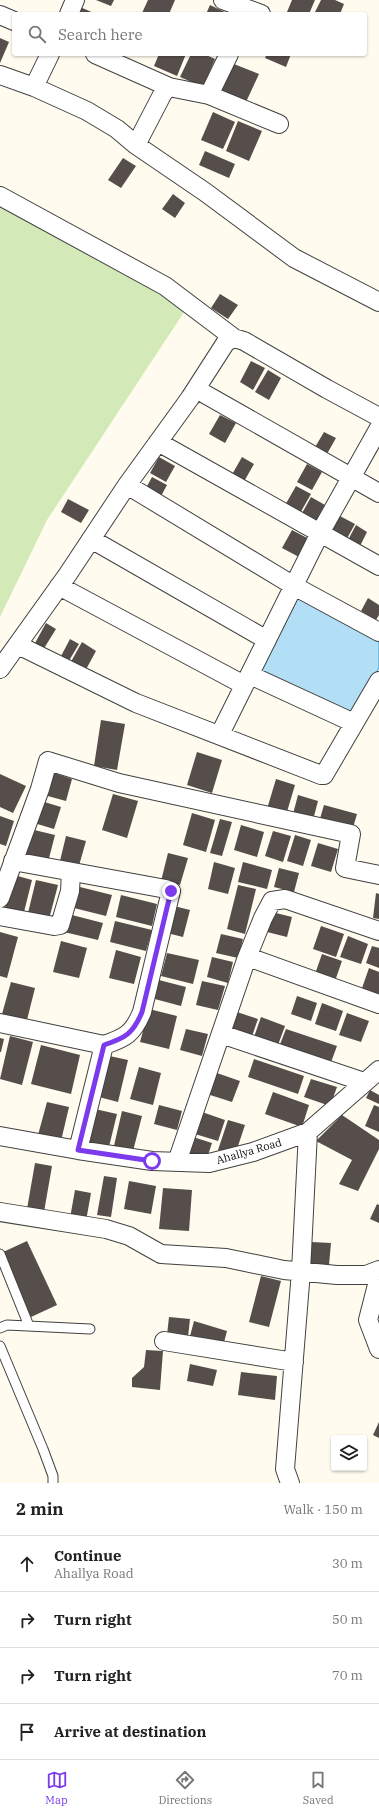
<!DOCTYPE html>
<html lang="en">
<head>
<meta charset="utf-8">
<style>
	body { margin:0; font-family:"IBM Plex Serif",serif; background:#f2f2f2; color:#222 }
	.controls { position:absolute; right:12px; bottom:12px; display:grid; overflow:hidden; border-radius:4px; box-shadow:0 1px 3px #0004 }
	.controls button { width:36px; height:36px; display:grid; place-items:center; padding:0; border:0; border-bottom:1px solid #e0e0e0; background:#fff; color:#222; font:20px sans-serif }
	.stop { position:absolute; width:12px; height:12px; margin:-9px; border:3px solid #7c3aed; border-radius:50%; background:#fff }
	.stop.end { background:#7c3aed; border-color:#fff; box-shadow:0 1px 4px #0008 }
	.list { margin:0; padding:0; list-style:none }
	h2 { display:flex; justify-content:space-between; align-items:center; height:52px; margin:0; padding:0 16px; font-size:17px }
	h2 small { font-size:13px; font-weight:400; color:#767676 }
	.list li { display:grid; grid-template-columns:26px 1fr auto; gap:12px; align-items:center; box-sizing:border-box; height:56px; padding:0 16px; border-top:1px solid #e0e0e0 }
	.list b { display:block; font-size:15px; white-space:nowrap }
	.list p { margin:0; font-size:13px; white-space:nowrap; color:#767676 }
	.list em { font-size:13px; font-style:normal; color:#767676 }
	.icon { flex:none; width:22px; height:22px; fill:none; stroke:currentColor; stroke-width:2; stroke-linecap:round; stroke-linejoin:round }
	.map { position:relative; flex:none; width:379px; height:1483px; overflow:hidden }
	.search { position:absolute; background:#fff; box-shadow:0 1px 3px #0004; left:12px; right:12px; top:12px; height:44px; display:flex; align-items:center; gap:10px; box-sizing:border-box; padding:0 14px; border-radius:4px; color:#767676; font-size:15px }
	.sheet { height:276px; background:#fff }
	nav { display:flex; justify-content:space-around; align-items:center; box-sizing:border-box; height:56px; border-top:1px solid #e0e0e0; background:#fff; font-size:11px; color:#767676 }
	nav a { display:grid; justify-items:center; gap:2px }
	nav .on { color:#7c3aed }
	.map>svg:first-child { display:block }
	.green { fill:#d3e9b8 }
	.water { fill:#b3dff6; stroke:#3a98cd }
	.building { fill:#564e4a }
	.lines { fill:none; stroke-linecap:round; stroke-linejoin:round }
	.service-casing { stroke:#414141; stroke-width:11 }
	.minor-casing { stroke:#414141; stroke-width:20 }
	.service { stroke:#fff; stroke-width:9 }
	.minor { stroke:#fff; stroke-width:18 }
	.route { stroke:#7c3aed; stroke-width:5 }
	.labels { text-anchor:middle; stroke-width:4; stroke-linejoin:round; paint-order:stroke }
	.street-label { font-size:11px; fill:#0e0e0e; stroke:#fff }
</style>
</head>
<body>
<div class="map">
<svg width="379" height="1483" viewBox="0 0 379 1483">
	<rect width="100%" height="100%" fill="#fffbee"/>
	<path class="green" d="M0,203L188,306L47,520L0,617Z"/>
	<path class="water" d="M300,597L379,642V668L351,712L257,673L296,598Z"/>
	<path class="building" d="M96,0H114L111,6Z
		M148,0H175L169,14H144L142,13Z
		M292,0H315L309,14H292L287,12Z
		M321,0H335L344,4L340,14H314Z
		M210,5L229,14H206Z
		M80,7L96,14H77Z
		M0,38L9,42L0,63Z
		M159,54H186L177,76L154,66Z
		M191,54H204L215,59L203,87L180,77Z
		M267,54H291L286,67L265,58Z
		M234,64L259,74L246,102L221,92Z
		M213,112L235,122L223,149L201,140Z
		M238,121L262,131L249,161L226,151Z
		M205,151L235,164L229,178L199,165Z
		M123,158L136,166L121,188L108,180Z
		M173,194L185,203L175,218L162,209Z
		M220,294L238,305L228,319L211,308Z
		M251,361L265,368L253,390L240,382Z
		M268,370L281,378L269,400L255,392Z
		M220,415L236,423L225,443L209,434Z
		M324,432L336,438L323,461L311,454Z
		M159,457L175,466L166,482L150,473Z
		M242,457L254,464L242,485L230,478Z
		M307,464L322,472L312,490L297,482Z
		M152,477L167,485L160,498L145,490Z
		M296,486L311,494L299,515L284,507Z
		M311,497L325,505L315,522L301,515Z
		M68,499L89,510L81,523L61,512Z
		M338,515L355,524L345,542L328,533Z
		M356,525L367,532L360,546L348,540Z
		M292,530L309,539L299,557L282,548Z
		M368,598L379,605V615L376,620L361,611Z
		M46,623L56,629L43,650L34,645Z
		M70,639L79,644L67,664L59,660Z
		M82,642L96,651L83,675L68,667Z
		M101,720L125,724L117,770L94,766Z
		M197,752L222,760L212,793L187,785Z
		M51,772L72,779L66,801L44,795Z
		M0,774L26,786L13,813L0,807Z
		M276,779L295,785L286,815L267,809Z
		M113,794L138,801L127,838L102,830Z
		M298,795L318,801L313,820L293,814Z
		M41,801L61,807L54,829L34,823Z
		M324,805L357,814L352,831L319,822Z
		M192,813L215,820L206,852L183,845Z
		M0,816L14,821L6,846L0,844Z
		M220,819L232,822L222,856L210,853Z
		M241,825L264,832L257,857L234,850Z
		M30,829L55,835L47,866L22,859Z
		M273,831L291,836L283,862L265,856Z
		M295,835L311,840L303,866L287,861Z
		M66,836L86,841L78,869L59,865Z
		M318,843L338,849L331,872L311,866Z
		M168,853L188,858L180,885L161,881Z
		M214,862L235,868L228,894L208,889Z
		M243,862L272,870L267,889L238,882Z
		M279,868L299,873L294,892L274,887Z
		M14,875L32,880L23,916L4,911Z
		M36,880L58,885L48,923L27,917Z
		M238,885L256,889L245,934L227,929Z
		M76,886L112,895L106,916L70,907Z
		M376,893L379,894V919L373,918Z
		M121,895L157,904L152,926L116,917Z
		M174,906L190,910L183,937L167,933Z
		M272,912L292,917L287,937L267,932Z
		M68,914L103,923L98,940L64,932Z
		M115,921L152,930L146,951L110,942Z
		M321,926L344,934L336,957L313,949Z
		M0,932L18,937L7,978L0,976Z
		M221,934L243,939L238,958L216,953Z
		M348,936L368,944L361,964L340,957Z
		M61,941L87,948L79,978L53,972Z
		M372,946L379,948V968L366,963Z
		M116,950L141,957L134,984L109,978Z
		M167,953L199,960L193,984L161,976Z
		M322,954L342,961L335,981L315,974Z
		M212,957L233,962L228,983L207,977Z
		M369,968L379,972V997L361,991Z
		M155,979L186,987L181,1006L151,998Z
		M202,981L225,986L218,1010L196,1005Z
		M11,982L35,988L27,1020L2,1014Z
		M297,996L317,1003L311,1021L291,1014Z
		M322,1003L343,1011L336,1031L315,1024Z
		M149,1009L177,1016L169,1049L140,1042Z
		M234,1011L258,1019L252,1036L228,1028Z
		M347,1013L369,1021L361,1042L339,1035Z
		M261,1017L285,1026L278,1045L254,1037Z
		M186,1029L208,1034L202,1056L180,1050Z
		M286,1029L337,1046L330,1065L279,1047Z
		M10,1036L33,1042L22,1085L0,1079Z
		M0,1038L4,1039L1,1052H0Z
		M41,1045L80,1055L71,1094L31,1084Z
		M105,1055L128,1060L118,1102L95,1096Z
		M254,1059L304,1076L298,1094L248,1077Z
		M139,1067L161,1073L153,1105L130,1099Z
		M214,1072L240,1081L232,1102L207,1094Z
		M311,1079L337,1087L330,1106L304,1097Z
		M370,1090L379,1095V1104L366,1098Z
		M273,1092L309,1105L302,1127L265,1114Z
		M47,1102L69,1107L61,1141L38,1135Z
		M159,1105L182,1111L177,1130L154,1124Z
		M374,1105L379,1107V1132L365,1126Z
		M95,1109L117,1114L108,1151L86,1145Z
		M122,1111L142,1116L132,1155L113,1150Z
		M202,1112L225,1120L218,1141L195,1134Z
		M342,1115L379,1140V1149L358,1191L339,1184L352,1160L316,1141Z
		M228,1120L245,1125L235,1155L218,1150Z
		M193,1137L212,1143L206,1161L187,1155Z
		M35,1163L52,1166L44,1212L27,1209Z
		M104,1176L117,1178L111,1217L97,1215Z
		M129,1181L156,1186L151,1214L124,1209Z
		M163,1188L192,1190L189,1231L159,1229Z
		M75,1190L91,1193L86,1221L70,1218Z
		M377,1204L379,1205V1223L370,1219Z
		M27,1241L57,1305L31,1317L1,1253Z
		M312,1242L331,1243L329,1265L310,1264Z
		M261,1276L281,1281L269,1327L249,1322Z
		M169,1317L190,1319L188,1337L167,1335Z
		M194,1321L227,1331L222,1350L189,1340Z
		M146,1350L163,1351L160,1390L132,1387V1378L144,1367Z
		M190,1364L217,1370L213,1386L187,1381Z
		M241,1372L277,1376L275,1400L238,1395Z
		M379,1422V1438L373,1435Z"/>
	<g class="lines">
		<g class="service-casing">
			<path id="service" d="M0,1254L29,1326
				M0,1328L7,1325L90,1329
				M0,1346L43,1449L53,1476V1483"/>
		</g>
		<g class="minor-casing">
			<path id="minor" d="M223,0L261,14
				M69,14L75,0
				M0,15L14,21
				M95,54L169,87
				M0,75L34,87L87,111L117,129L136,145L205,192L294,258L379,302
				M34,87L50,54
				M209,95L279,124
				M136,145L163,93L169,87L209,95L229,54
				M0,196L165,286L234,338
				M196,389L379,493
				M158,442L379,566
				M127,485L294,586L379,632
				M91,539L267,640
				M59,586L244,685
				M18,645L136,703L321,775H324L379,681
				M0,669L68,574L127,485L190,398L226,342L234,338L244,341L327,389L379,417
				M250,675L354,723
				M220,734L320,533L379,428
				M13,861L166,889L171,891L142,1012C133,1034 125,1038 104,1045L78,1150
				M0,898L40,789L48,761L119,783L351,834L345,868L379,875
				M0,916L54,926L60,925L70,891L71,872
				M248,957L379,1004
				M0,1023L104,1045
				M221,1034L364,1082
				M0,1136L78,1150L152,1161L209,1163L253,1152L308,1132L379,1070
				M177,1162L246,960L263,918L272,901L285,899L379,931
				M0,1212L106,1229L129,1236L161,1254L226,1258L284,1270L337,1275H366L379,1270
				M379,1277L368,1320L379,1349
				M164,1341L294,1362
				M290,1483L285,1469L301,1271L308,1132"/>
		</g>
		<use href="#service" class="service"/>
		<use href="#minor" class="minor"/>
	</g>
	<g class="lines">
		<path class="route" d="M152,1161L78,1150L104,1045C125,1038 133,1034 142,1012L171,891"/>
	</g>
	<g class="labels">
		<g class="street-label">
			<text transform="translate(249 1151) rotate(-16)" y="4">Ahallya Road</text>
		</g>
	</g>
</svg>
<div class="controls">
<button><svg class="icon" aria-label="layers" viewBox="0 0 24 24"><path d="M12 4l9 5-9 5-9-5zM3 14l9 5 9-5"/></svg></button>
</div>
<div class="stop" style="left:152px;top:1161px"></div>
<div class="stop end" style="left:171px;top:891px"></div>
<div class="search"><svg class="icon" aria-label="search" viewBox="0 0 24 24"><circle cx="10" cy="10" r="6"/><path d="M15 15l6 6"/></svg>Search here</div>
</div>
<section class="sheet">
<h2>2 min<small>Walk · 150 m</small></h2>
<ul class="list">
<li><svg class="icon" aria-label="ahead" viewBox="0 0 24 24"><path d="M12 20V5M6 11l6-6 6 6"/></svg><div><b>Continue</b><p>Ahallya Road</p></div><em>30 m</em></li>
<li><svg class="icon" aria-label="right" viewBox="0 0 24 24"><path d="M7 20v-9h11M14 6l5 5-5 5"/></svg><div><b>Turn right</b></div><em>50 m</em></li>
<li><svg class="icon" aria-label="right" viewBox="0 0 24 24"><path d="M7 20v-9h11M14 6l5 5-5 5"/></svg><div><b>Turn right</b></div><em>70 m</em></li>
<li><svg class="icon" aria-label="arrive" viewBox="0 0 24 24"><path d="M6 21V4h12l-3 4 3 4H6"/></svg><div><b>Arrive at destination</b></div></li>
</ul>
</section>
<nav>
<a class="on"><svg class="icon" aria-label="map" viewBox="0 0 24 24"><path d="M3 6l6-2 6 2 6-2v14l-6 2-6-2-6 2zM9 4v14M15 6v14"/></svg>Map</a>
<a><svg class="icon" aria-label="directions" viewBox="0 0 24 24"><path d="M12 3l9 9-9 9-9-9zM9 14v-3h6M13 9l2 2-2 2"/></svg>Directions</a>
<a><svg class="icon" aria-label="saved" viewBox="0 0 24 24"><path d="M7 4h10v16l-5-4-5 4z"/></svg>Saved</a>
</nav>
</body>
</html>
